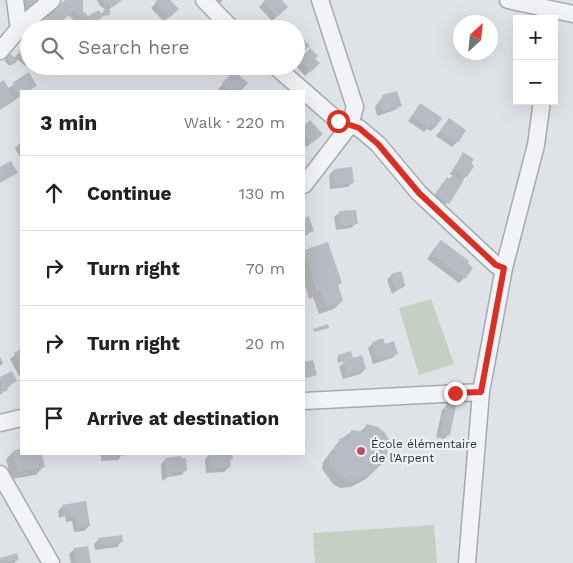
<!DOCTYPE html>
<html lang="en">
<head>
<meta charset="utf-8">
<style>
	body { margin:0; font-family:"Work Sans",sans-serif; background:#f2f2f2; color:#202124 }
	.controls { position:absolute; right:15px; top:15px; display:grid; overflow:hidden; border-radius:0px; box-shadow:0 5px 20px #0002 }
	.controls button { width:45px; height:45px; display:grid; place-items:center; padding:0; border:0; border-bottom:1px solid #e0e0e0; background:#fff; color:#202124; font:25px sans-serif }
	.compass { position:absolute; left:453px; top:15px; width:45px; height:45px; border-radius:50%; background:#fff; box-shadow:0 5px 20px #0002; rotate:27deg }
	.stop { position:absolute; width:15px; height:15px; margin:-11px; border:4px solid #d93025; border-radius:50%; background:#fff }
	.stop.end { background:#d93025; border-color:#fff; box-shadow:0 1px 5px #0008 }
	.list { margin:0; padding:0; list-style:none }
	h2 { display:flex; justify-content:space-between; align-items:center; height:65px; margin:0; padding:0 20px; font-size:21px }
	h2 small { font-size:16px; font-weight:400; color:#757577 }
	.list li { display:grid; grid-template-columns:32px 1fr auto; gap:15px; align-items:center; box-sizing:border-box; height:75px; padding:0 20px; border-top:1px solid #e0e0e0 }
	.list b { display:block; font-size:19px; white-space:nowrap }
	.list em { font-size:16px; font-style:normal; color:#757577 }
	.icon { flex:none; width:28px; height:28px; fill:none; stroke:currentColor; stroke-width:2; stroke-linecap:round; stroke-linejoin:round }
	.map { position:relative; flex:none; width:573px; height:563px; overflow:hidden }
	.search { position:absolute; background:#fff; box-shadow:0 5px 20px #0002; left:20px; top:20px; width:285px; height:55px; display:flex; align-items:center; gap:12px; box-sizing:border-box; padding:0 18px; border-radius:28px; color:#757577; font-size:19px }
	.panel { position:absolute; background:#fff; box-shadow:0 5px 20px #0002; left:20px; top:90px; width:285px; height:365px; border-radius:0px }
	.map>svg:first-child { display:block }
	.green { fill:#c4d0c1 }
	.shadow { fill:#0003 }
	.building { fill:#b7bbc3 }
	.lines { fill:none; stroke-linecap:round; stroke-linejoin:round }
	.minor-casing { stroke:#a5a9b1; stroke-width:19 }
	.minor { stroke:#f2f3f6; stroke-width:16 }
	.route { stroke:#d93025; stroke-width:6 }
	.poi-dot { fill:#c14f5b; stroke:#eff1f5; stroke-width:2 }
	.labels { text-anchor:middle; stroke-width:4.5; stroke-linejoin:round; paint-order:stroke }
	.poi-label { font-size:12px; fill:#2a303d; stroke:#eff1f5; text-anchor:start }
</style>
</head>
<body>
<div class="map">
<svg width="573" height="563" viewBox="0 0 573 563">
	<rect width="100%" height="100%" fill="#dfe2e7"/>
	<path class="green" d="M431,299L454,364L419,375L399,308Z
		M434,525L437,563H315L313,533Z"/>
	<path class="shadow" d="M23,0H37L25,10Z
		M69,0H82V11L87,18L100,15L106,10L100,6L97,0H120L108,10L110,13L108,15L102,16L84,29L68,15Z
		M159,0H168L177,9L164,22L151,8Z
		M215,0H223L217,6Z
		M266,0H280L286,7L272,21L259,7Z
		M29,41V62L25,66L17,59L10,66L4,61L10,55L14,58Z
		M310,50L318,63L305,76L296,66Z
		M204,66H224L214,76Z
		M234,73L247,84L239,91H220L218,89Z
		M29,74L35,86L29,91H21V96L0,110V83L7,89Z
		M383,96L400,106L395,110L377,116L375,107Z
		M420,105L436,126L431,131L427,129L424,132L408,121Z
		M449,119L457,142L452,147L436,136Z
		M310,122L321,134L307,147L304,144V127Z
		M21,142V159L15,148Z
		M463,154L473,166L443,208L431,200L442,184L453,176L450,174Z
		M334,170L352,183L348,187L330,189L329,175Z
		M339,213L356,223L351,228L336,230L334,217Z
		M308,218L312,231L304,237V219Z
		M327,244L341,283L337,287L342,301L334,309L319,314L313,297L309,299L304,282V251Z
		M436,246L464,278L459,283L427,259Z
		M392,275L403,287L392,294L387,280Z
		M373,343L384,345L396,354L392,358L373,364L368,348Z
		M21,350V375L19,376L10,359Z
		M339,356L352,357L365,369L360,374L343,379L339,367L345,361L338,363L337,359Z
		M0,357L3,363L0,366Z
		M11,373L15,381L0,395V378Z
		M447,405L449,434L444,439L436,437L442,410Z
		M367,425H371L382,432L376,468L366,479L351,487L340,488L333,484L322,469L323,462L340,440L351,432H360Z
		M13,452L41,454L43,467L36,475L11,479L6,459Z
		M101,454H122V455L118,460L101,461Z
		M134,454H151L134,455Z
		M210,454H231L229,467L224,472L206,473L205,459Z
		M165,460L186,470L181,475L168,477L162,481L161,464Z
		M63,506L89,526L84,531L74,532L72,521L66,522L65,516L59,518L58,511Z
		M99,539L121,542L117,547L95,550L94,544Z
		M87,547L90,563H71L69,554L74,549Z
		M0,559L17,560L14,563H0Z"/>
	<path class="building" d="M27,0H38L30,7Z
		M65,0H83V11L88,16L99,10L103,17L89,25L74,11L53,29H32Z
		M102,0H122L113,7Z
		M157,0H170L179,9L169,18L155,2Z
		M265,0H282L288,7L277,17L263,2Z
		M103.5 12a3.5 3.5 0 1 1 7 0a3.5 3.5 0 1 1-7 0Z
		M195,22L203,29H189Z
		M296,31L310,46L296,58Z
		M29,40V60L19,51Z
		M310,48L318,56L315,59L320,63L311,72L299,60Z
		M10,54L18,60L13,65L5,58Z
		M234,71L248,83L241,91H230L222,83Z
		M29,72L37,86L27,91H21L19,96L12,83Z
		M4,80L15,100L0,109V82Z
		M397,91L402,106L382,112L379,101L383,100L382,95Z
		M420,103L442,118L436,127L431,124L429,128L412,116Z
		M449,118L466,130L458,143L440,131Z
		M310,120L323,134L312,143L304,134V125Z
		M463,152L474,159L471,164L474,166L467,177L454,169Z
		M11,161L18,173L0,183V167Z
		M352,167L354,183L335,185L334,169Z
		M453,175L463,182L449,204L435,195L447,177L450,179Z
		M356,210L358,224L340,226L339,211Z
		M309,216L314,231L304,234V218Z
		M441,240L469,261L468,263L473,268L465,279L431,253Z
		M328,242L342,283L338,285L343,301L326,307L321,290L317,292L304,250Z
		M401,271L405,285L404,287L398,289L395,288L391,274Z
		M328,324L329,328L314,332L313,329Z
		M383,338L385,344L394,341L398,354L378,360L372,342Z
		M21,349V366L14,353Z
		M351,351L353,358L362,355L366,369L348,375L343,361L340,362L338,355Z
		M313,360L317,375L304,379V362Z
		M12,371L17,381L6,387L8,390L1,393L0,377Z
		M447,403L456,406L450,435L440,432Z
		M366,424L378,427L385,433L389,440L386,460L368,477L348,481L334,470L329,461L330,453L337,454L333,449L339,445L340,438L348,440L350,437L351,430L367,432Z
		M452,439L457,440L455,449L449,447Z
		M20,449L21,454H42L45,467L18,472L13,451Z
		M106,454H125V455L106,457Z
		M209,454H232L233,459L230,460L231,467L211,469Z
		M181,456V458H186L187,471L170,472V476H167L165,458Z
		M86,501L90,526L78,528L76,517H71L70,512L64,513L62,505Z
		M122,535L123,542L99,546L98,538Z
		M88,546L91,563H76L74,548Z
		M17,553L19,560L0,563V558Z"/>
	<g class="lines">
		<g class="minor-casing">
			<path id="minor" d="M15,0L18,23L21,26
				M204,0L232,29
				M508,0L573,14
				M0,51L21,26L52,0
				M275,66L338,121L359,128L378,144L419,193L496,265L504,268
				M304,185L350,125L355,107L320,0
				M304,401L481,392
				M0,423L21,418
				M0,474L51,563
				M467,563L481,392L504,268L536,145L542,101"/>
		</g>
		<use href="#minor" class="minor"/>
	</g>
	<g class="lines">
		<path class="route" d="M338,121L359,128L378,144L419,193L496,265L504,268L481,392L455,393"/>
	</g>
	<circle class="poi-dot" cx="361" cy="451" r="5"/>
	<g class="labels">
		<g class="poi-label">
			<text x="371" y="448">École élémentaire<tspan x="371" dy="14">de l'Arpent</tspan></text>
		</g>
	</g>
</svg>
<div class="controls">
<button>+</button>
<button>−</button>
</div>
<svg class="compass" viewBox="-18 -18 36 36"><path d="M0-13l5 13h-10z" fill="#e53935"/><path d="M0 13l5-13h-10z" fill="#757577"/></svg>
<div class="stop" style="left:338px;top:121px"></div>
<div class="stop end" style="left:455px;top:393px"></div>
<div class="search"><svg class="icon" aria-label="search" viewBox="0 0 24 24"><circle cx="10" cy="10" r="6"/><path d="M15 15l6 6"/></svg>Search here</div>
<section class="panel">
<h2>3 min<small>Walk · 220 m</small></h2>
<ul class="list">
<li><svg class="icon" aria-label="ahead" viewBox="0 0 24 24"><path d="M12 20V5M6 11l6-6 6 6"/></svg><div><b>Continue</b></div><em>130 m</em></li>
<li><svg class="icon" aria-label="right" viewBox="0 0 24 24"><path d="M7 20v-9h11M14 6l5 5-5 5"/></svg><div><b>Turn right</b></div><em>70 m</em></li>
<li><svg class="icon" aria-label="right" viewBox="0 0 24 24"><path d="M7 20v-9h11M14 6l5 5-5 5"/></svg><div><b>Turn right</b></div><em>20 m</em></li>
<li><svg class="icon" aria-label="arrive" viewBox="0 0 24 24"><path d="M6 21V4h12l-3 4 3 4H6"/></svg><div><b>Arrive at destination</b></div></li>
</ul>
</section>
</div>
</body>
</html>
